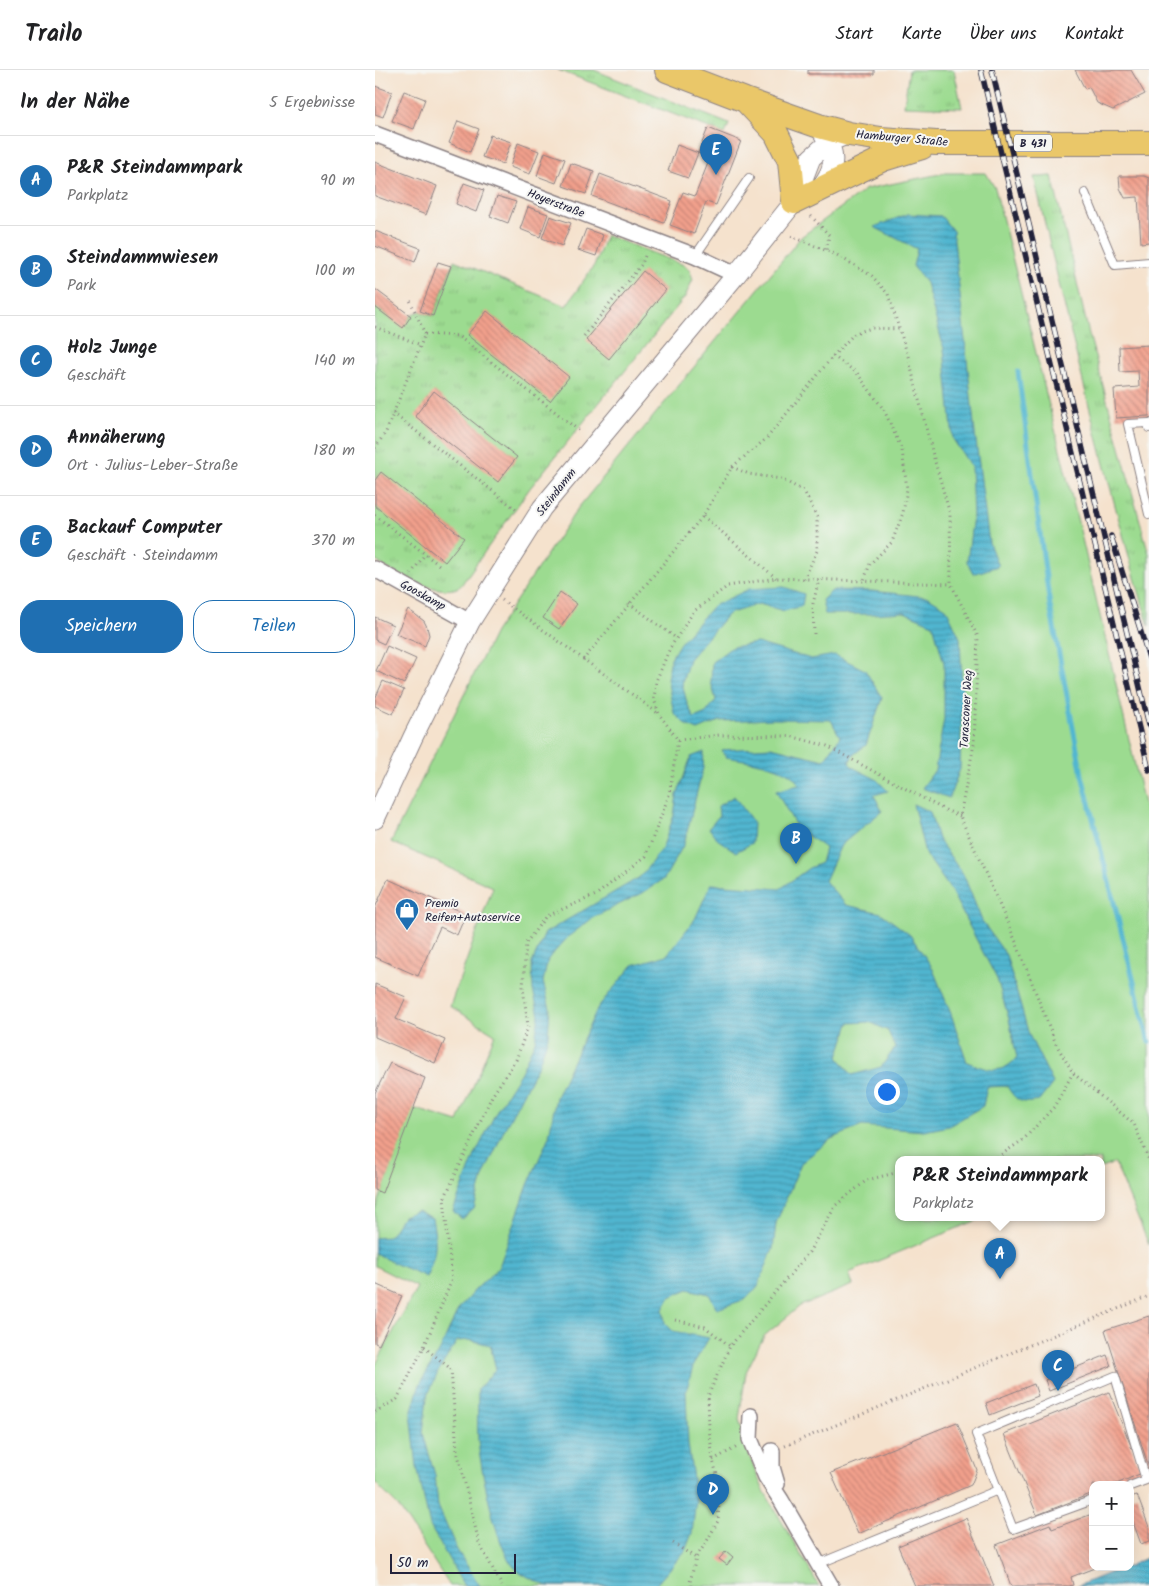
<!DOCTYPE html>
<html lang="de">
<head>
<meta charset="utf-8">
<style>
	body { margin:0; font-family:Kalam,sans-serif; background:#f6f6f6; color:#202124 }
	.controls { position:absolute; right:15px; bottom:15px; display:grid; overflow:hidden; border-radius:10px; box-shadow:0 5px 20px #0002 }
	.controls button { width:45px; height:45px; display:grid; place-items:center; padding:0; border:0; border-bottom:1px solid #e0e0e0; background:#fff; color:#202124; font:25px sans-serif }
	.scale { position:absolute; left:15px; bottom:12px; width:126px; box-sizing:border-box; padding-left:5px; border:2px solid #22223b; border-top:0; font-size:14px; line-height:18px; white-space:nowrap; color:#22223b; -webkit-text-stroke:4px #f6f6f2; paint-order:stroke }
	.you { position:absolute; left:511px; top:1021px; width:18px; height:18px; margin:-12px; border:4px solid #fff; border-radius:50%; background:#1a73e8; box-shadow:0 0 0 8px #1a73e833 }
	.badge { display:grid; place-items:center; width:32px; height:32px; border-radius:50%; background:#1f6fb2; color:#fff; font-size:16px; font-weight:700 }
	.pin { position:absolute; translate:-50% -41px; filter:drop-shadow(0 1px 2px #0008) }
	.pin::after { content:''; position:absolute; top:26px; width:18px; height:15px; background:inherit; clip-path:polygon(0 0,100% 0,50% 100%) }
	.popup { position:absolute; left:520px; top:1086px; width:210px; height:65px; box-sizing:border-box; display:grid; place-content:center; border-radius:10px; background:#fff; filter:drop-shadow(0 1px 4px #0005); font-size:16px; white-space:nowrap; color:#757577 }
	.popup b { font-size:19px; color:#202124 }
	.popup::after { content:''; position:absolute; left:50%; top:100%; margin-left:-10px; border:10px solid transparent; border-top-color:#fff }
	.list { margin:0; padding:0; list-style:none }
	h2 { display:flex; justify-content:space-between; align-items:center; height:65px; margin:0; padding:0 20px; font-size:21px }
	h2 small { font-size:16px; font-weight:400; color:#757577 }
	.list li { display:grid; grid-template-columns:32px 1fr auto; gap:15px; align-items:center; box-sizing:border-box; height:90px; padding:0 20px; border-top:1px solid #e0e0e0 }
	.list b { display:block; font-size:19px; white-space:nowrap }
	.list p { margin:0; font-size:16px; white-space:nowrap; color:#757577 }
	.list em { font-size:16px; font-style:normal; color:#757577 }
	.actions { display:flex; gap:10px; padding:15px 20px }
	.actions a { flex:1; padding:11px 0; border:1px solid #1f6fb2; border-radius:20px; text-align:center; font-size:18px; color:#1f6fb2 }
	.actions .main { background:#1f6fb2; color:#fff }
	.map { position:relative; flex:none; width:774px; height:1516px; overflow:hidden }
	header { display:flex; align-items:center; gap:30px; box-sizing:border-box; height:70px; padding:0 25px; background:#fff; border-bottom:1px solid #e0e0e0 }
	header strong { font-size:24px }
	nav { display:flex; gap:28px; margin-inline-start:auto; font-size:18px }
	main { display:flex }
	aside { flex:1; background:#fff }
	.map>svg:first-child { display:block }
	.grass { fill:url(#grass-tufts); stroke:#5f7e66 }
	.green { fill:#9cdb90; stroke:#5f7e66 }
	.water { fill:url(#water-rules); stroke:#3a6c86; fill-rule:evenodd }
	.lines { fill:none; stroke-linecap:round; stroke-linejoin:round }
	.stream { stroke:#51b6d0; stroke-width:5 }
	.building { fill:url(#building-back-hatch) }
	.service-casing { stroke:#8c8284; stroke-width:10 }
	.minor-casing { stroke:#8c8284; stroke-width:18 }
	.tertiary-casing { stroke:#8c8284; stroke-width:21 }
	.primary-casing { stroke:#8c8284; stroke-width:26 }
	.path { stroke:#8c8284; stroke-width:3; stroke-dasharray:1 4; stroke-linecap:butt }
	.service { stroke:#fff; stroke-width:8 }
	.minor { stroke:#fff; stroke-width:15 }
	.tertiary { stroke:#fff; stroke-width:19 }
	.primary { stroke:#eac769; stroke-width:24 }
	.rail-casing { stroke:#22223b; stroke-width:5.5 }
	.rail { stroke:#f6f6f2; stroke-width:4; stroke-dasharray:11; stroke-linecap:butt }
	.labels { text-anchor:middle; stroke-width:4; stroke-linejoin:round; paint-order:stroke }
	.shield { fill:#f6f6f2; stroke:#626272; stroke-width:1 }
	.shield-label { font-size:11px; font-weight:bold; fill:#22223b }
	.street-label { font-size:12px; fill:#22223b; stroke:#f6f6f2 }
	.poi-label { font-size:12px; fill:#22223b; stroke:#f6f6f2; text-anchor:start }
</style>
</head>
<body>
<header>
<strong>Trailo</strong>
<nav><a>Start</a><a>Karte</a><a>Über uns</a><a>Kontakt</a></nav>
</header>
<main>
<aside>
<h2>In der Nähe<small>5 Ergebnisse</small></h2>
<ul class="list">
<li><span class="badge">A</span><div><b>P&amp;R Steindammpark</b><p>Parkplatz</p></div><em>90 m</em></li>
<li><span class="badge">B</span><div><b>Steindammwiesen</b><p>Park</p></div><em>100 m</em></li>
<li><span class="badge">C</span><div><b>Holz Junge</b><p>Geschäft</p></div><em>140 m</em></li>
<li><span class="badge">D</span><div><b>Annäherung</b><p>Ort · Julius-Leber-Straße</p></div><em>180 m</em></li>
<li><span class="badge">E</span><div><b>Backauf Computer</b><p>Geschäft · Steindamm</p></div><em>370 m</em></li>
</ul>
<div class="actions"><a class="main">Speichern</a><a>Teilen</a></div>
</aside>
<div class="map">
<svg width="774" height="1516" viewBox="0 0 774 1516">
	<defs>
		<pattern id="grass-tufts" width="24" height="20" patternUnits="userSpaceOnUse" patternTransform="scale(1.25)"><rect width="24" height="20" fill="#9cdb90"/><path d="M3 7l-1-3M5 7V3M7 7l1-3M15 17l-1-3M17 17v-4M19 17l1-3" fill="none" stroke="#86bc7d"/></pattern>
		<pattern id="water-rules" width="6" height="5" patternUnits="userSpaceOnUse" patternTransform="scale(1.25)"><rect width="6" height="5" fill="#51b6d0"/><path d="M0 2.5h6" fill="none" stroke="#4394aa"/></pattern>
		<pattern id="building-back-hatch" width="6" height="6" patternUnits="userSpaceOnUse" patternTransform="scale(1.25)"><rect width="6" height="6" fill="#f2a08c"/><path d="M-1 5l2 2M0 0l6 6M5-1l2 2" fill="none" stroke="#c48274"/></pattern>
	</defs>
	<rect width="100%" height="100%" fill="#f6f6f2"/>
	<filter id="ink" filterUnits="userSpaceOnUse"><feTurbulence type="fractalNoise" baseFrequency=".02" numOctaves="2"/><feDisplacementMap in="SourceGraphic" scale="10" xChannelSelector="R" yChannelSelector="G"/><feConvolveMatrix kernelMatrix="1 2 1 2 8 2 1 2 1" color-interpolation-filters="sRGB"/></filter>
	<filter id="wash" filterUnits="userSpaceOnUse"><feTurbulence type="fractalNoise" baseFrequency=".0096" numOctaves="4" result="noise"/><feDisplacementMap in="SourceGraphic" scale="20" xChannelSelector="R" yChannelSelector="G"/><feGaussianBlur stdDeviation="1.12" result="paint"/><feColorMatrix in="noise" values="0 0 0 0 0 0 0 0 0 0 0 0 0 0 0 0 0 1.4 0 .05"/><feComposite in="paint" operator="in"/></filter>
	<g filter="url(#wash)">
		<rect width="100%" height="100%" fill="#f5e2cd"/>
		<path class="grass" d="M183,0H219L354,54L350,64Z
			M534,0H579L587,38L529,36Z
			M677,106L714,264L774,484V556C730,408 694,257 659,107Z
			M231,165L309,195L314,199L318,209L310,227L155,418L89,511C88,513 86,516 84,517C65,528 15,502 0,490V237L28,257L36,246L45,241L58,246L79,190L191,236L220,194Z"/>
		<path class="green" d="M570,103H611L620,118L705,460L774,755V1175L740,1093L726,1098V1090H524V1148H607L474,1203L478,1215L425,1236L389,1266L371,1302L364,1349L374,1385L388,1419L444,1516H75L23,1436L0,1413V1296L42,1217L0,1196V1141L38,1038L83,1052L120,964L75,936L118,817L16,772L120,562L203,438L426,167L491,119Z"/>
		<path class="water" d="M533,144L566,146L578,161L600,363L614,473L623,496L598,504L592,492L598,446L596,397L578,369L569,279L551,213L538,196L542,179L499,157Z
			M409,517L429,524L427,536L409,541L384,534L353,544L314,589L307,613L312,633L319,648L331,643L341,630L336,612L337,592L357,577L382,573L436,589L460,585L490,600L507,628L491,675L479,684L474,693L479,698L501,709L513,721L499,725L507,741L466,775L450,811L471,835L506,843L535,865L557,897L576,944L592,992C613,1000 625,1006 642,988L634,949L622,909L575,819L550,783L538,734L555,742L563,769L589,806L607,851L631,885L654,965L678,1013L664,1031C647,1034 641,1032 632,1016L612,1017L608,1036L574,1056L549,1061L487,1056L456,1069L426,1093L401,1153L398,1179L383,1216L371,1229L342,1239L334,1224L313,1219L295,1227L288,1239L290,1253L298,1261L334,1268L319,1293L311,1322L313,1374L321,1430L317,1463L310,1481L280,1516H174C163,1512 149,1506 140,1498C122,1482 105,1396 103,1370C102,1353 103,1336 103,1319L121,1299L115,1275L95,1270L82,1271L64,1300L52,1327L48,1363L60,1405L63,1436L82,1480L105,1516H89L55,1456L42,1397L36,1343L45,1314L65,1280L83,1240L98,1222L124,1197L153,1115L174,1066L181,1027L223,937L258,895L292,885L320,849L336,814L405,819L434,798L446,793L450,778L422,758L401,721L424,715C415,694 371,691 351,687L347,680L396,677L449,690L465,667L456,650L398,649L344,651L323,660L311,655L299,643L292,609L296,588L305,573L338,536L374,519ZM495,952L513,961L520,978L506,997L477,1005L463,987L474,953Z
			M458,520L497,521L553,527L571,538L585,568L587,617L585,699L574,728L547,718L560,700L569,649V593L558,554L529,542L495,544H450L447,530Z
			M329,682L328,698L309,774L289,809L269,822L219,847L194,866L173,889L168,912L175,938L173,967L164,993L129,1060L108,1107L99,1139L87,1149L78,1141L100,1085L123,1038L146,1002L160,971L164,945L158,920L157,893L170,863L265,807L287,779L299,745L302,725L316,687Z
			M359,726L378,752L377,773L361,782L342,769L334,758L344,746L343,736Z
			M42,1141L57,1148C62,1174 62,1183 51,1207C34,1199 16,1193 0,1183V1168L14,1167L28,1146Z
			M774,1487V1516H702L749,1497H755V1495Z"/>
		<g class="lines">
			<path class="stream" d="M643,302L675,536L707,705L774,972"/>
		</g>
		<g id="blocks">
			<path class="building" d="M433,0H499V4H433Z
				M700,0H756L770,24L738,40L722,33L714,17L710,19Z
				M0,16L17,22L8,47L0,44Z
				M29,21L50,29L39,59L17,51Z
				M83,51L104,59L95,82L74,73Z
				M333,58L366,71L341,135L331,132L319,164L295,155L308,122L320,126L335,88L323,83Z
				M115,65L136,72L128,94L107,87Z
				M143,73L164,81L155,104L135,97Z
				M302,75L323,83L313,108L293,101Z
				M170,82L190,89L181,113L162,106Z
				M0,92L62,116L51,145L0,126Z
				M196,93L219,101L211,124L188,116Z
				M225,104L297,131L289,153L217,126Z
				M744,106H769L774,108V172L766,173L763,127L750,128L745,118Z
				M89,113L109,120L101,142L81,134Z
				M122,126L141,132L133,153L115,146Z
				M153,137L173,144L165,167L145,159Z
				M175,146L196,153L187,176L167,168Z
				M211,159L228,165L221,186L203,180Z
				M0,161L45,178L40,192L0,176Z
				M63,192L76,196L58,246L45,241Z
				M268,201L291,220L234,289L211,270Z
				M0,219L36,246L28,258L0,237Z
				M112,241L194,307L175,331L92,265Z
				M774,275V346L741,348L739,319L764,317L763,301L745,302L744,277Z
				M59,321L142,387L123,412L40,346Z
				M6,402L89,468L70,492L0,436V410Z
				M185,522L202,534L184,559L168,548Z
				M33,539L49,551L52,557L54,565L50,576L21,564Z
				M0,547L18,555L9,574L0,570Z
				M12,576L41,589L29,614L1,601Z
				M8,611L29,620L18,644L0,636V629Z
				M13,809L91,844L82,865L65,857L43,906L0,887V838Z
				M0,914L31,927L21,949L70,970L60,993L0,967Z
				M15,993L50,1008L7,1123L0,1120V1023Z
				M0,1214L27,1226L4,1275L0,1273Z
				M774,1246V1398L730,1260Z
				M732,1285L736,1296L674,1321L670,1310Z
				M659,1314L663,1326L615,1345L611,1333Z
				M734,1322L767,1403L739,1415H718V1423L662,1445L629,1364Z
				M582,1352L602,1400L596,1415L483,1464L456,1403Z
				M762,1425L774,1457V1471L766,1474L755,1444V1427Z
				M717,1444L718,1497H722L696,1507L698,1515L694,1516H636L621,1475L675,1454L677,1459Z
				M591,1448L619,1516H540L523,1476Z
				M351,1481L358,1487L352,1495L344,1489Z"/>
		</g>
	</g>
	<g filter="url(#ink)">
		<use href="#blocks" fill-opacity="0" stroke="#8c8284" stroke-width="1"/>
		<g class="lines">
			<g class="service-casing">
				<path id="service" d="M710,123L740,195L774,192
					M320,186L374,108
					M774,358V353L753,354L774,444
					M718,1430L638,1459L601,1364L740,1306L771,1410L755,1416
					M443,1494L623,1420"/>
			</g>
			<g class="minor-casing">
				<path id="minor" d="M0,64L320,186L361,205
					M0,499L95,552
					M376,1346L375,1369L391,1407L406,1430L456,1516
					M397,1381V1397L402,1414"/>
			</g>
			<g class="tertiary-casing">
				<path id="tertiary" d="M442,120C447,117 449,113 452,108C462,92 458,77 448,63
					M0,749L38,667L95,552L167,438L361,205L419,132L436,88L454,72L474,64"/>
			</g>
			<g class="primary-casing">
				<path id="primary" d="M292,0L370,30L444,56L474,64L506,69L561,73H774
					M373,33L401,63L415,91L419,132L508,89L547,77"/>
			</g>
			<path class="path" d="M436,146L454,165L451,181
				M416,166L462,185L497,206L513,224L533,286L558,385L575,444L576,514L603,567L599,674L585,746L641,872L681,974L698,1003L759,1054L774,1090
				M0,257L46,275
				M50,264L83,266L206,362
				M209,266L267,194L271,183
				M458,286L482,303L509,340L527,380L532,419L528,443L517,472L495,494L489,510
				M18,343L143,441
				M0,378L11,362L50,264L35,230
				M357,397L374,404L406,409L429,421L442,447V481L429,509
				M0,445L64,495
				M328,446L401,508
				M36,504L50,484
				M127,530L284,644
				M254,533L301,568
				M439,564L438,534L444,509
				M208,590L328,446L357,397L392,368L458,286L480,263L497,258L526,259
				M303,670L344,665L415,666L452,676L568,739L585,746
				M618,1090L648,1070L679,1037L698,1003
				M300,1250L330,1257L355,1276
				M49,1277L76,1299L82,1380L104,1473L127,1516
				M0,1342L22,1329L49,1277L77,1210L69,1129L117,1026L141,990L153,956L148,918L151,873L171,846L221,825L271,786L294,725L303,670L284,644L279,629L281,611L295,578L319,541L353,516L401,508L576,514
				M410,1376L774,1226
				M338,1390L362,1377
				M298,1473L321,1488
				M316,1516L315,1512L321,1488L332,1471L343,1451L345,1417L338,1390L334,1358L333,1326L355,1276L434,1182L461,1135L492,1110L524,1102"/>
			<use href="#service" class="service"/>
			<use href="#minor" class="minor"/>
			<use href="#tertiary" class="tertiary"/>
			<use href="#primary" class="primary"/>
			<g class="rail-casing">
				<path id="rail" d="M606,0L774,700
					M617,0L774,655
					M736,466L774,588"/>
			</g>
			<use href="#rail" class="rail"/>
		</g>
	</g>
	<defs>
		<g id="shop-pin" transform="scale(1.25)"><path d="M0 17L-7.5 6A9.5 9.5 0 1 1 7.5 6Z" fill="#1f6fb2" stroke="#f6f6f2"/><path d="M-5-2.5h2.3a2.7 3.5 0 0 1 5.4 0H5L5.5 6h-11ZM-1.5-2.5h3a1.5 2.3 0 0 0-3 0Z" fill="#fff"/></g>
	</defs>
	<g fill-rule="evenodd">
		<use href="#shop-pin" x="32" y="840"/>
	</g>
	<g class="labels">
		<rect class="shield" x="639" y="64.5" width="38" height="17" rx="4"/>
		<g class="shield-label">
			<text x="658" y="77">B 431</text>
		</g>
		<g class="street-label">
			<text transform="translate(527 68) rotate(5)" y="4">Hamburger Straße</text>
			<text transform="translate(181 133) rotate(21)" y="4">Hoyerstraße</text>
			<text transform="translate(181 422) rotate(-52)" y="4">Steindamm</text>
			<text transform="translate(48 525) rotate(29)" y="4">Gooskamp</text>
			<text transform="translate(591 639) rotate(-87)" y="4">Tarasconer Weg</text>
		</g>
		<g class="poi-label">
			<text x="50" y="837">Premio<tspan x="50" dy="14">Reifen+Autoservice</tspan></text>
		</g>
	</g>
</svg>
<div class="controls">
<button>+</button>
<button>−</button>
</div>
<div class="scale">50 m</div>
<div class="you"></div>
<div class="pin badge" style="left:625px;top:1209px">A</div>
<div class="popup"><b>P&amp;R Steindammpark</b>Parkplatz</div>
<div class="pin badge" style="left:421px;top:794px">B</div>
<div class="pin badge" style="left:683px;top:1321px">C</div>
<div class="pin badge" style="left:338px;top:1445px">D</div>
<div class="pin badge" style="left:341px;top:105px">E</div>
</div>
</main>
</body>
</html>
